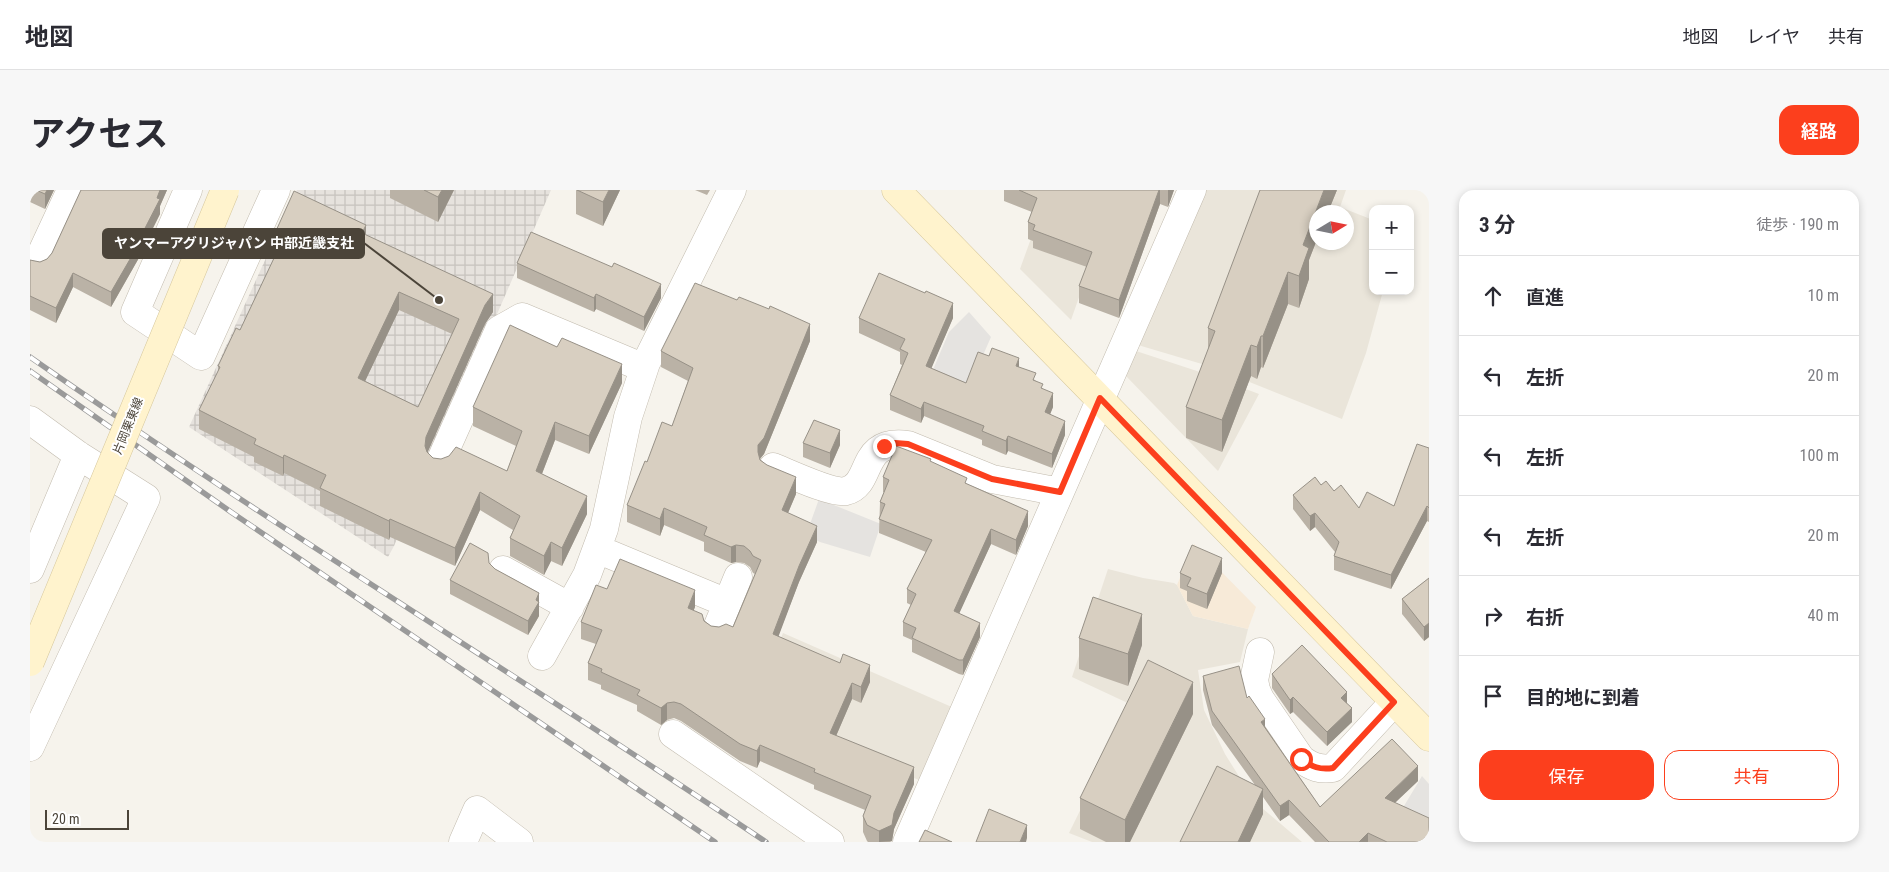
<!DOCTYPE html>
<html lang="ja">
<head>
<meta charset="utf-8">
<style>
	body { margin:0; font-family:"Roboto Condensed","Noto Sans JP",sans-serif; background:#f7f7f7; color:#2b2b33 }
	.controls { position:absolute; right:15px; top:15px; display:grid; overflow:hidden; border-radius:10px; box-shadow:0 2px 8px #0003 }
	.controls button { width:45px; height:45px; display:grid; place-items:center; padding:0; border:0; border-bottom:1px solid #e1e1e2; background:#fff; color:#2b2b33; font:25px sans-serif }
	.compass { position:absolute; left:1279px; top:15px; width:45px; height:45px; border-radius:50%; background:#fff; box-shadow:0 2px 8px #0003; rotate:80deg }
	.scale { position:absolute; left:15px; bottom:12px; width:84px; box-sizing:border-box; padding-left:5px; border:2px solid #4b4439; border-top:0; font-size:14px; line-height:18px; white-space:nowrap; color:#4b4439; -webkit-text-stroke:4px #fff; paint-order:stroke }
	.stop { position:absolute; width:15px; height:15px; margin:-11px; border:4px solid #fc3f1d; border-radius:50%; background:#fff }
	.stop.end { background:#fc3f1d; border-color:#fff; box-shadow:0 1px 5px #0008 }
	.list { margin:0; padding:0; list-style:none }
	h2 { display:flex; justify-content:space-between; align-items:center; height:65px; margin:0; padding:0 20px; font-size:21px }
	h2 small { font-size:16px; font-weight:400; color:#7c7c81 }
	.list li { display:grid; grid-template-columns:32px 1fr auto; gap:15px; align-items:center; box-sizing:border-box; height:80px; padding:0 20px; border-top:1px solid #e1e1e2 }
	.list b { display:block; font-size:19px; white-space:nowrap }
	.list em { font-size:16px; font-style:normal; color:#7c7c81 }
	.actions { display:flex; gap:10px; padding:15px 20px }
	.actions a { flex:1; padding:11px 0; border:1px solid #fc3f1d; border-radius:15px; text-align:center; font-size:18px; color:#fc3f1d }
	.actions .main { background:#fc3f1d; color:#fff }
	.icon { flex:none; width:28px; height:28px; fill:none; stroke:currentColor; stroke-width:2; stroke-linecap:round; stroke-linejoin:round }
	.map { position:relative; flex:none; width:1399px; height:652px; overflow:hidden; border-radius:15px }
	header { display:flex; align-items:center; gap:30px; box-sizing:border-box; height:70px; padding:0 25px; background:#fff; border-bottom:1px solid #e1e1e2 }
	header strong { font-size:24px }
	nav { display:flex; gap:28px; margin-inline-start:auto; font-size:18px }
	.intro { display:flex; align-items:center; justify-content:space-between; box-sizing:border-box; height:120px; padding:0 30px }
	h1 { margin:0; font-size:35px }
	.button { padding:12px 22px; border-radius:15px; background:#fc3f1d; color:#fff; font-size:18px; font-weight:700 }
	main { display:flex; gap:30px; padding:0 30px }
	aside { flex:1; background:#fff; border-radius:15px; box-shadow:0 2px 8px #0003 }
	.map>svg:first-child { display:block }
	.residential { fill:#eae5da; fill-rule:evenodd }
	.commercial { fill:#f7ead8 }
	.industrial { fill:url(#industrial-grid) }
	.parking { fill:#e5e3e0 }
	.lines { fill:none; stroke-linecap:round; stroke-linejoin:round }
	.street-casing { stroke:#c2bbae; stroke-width:29 }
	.secondary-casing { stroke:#d6c79b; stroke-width:29 }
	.street { stroke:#fff; stroke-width:28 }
	.secondary { stroke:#fff3cd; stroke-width:28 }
	.rail-casing { stroke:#9a9a9a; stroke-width:5.5 }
	.rail { stroke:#fff; stroke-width:4; stroke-dasharray:11; stroke-linecap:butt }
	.secondary-bridge-casing { stroke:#d6c79b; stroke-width:29; stroke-linecap:butt }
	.secondary-bridge { stroke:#fff3cd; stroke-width:28 }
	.wall { fill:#bab2a6; fill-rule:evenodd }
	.shaded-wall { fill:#979187 }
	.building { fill:#d8cfc1; stroke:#979187; fill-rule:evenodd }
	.route { stroke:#fc3f1d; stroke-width:6 }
	.labels { text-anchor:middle; stroke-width:4; stroke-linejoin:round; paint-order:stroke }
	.street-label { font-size:12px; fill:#4b4439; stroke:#fff }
	.leader { fill:none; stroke:#4b4439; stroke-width:2 }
	.callout-dot { fill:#4b4439; stroke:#fff; stroke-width:2 }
	.callout { fill:#4b4439; stroke:#4b4439; stroke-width:2 }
	.callout-label { font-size:14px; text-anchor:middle; font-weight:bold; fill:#fff }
</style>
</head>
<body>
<header>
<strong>地図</strong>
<nav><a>地図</a><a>レイヤ</a><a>共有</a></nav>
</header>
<div class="intro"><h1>アクセス</h1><a class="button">経路</a></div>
<main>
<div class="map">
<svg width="1399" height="652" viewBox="0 0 1399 652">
	<defs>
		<pattern id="industrial-grid" width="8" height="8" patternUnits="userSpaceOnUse" patternTransform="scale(1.25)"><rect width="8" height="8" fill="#e6e2dd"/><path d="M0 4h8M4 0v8" fill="none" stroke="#c7c3be"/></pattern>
	</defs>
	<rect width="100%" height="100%" fill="#f6f3ec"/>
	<path class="residential" d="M1176,0H1316L1310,17L1343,30V101H1353L1336,163L1312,229L1182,177L1108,155ZM1286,22H1316V52H1286Z
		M1017,4L1078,25L1041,130L990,79Z
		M1106,161L1176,184L1229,204L1188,281L1095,185Z
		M1078,379L1113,388L1144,393L1147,395L1163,426L1218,439L1210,472L1168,480L1174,520L1195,564L1215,596L1232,618L1272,652H1062L1039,643L1102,515L1042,487Z
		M753,443L924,518L892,591L718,527Z"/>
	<path class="commercial" d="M1164,354L1226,417L1218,439L1163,426L1147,395Z"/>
	<path class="industrial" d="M267,0H521L451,161L400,271L364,356L358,367L159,237Z"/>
	<path class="parking" d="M939,122L961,147L936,204L899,189L919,142Z
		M789,309L851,334L840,367L790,352L776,345Z
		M1392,586L1399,594V640L1368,626Z"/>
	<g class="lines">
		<g class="street-casing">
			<path id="street" d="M158,0L105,122L171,166L246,0
				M8,71L41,0
				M0,230L48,265L116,308L0,557
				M410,272L469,140L492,127L614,178
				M743,277C758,283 802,304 816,301C844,294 828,248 878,255L962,289L1030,302
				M567,359L697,413
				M0,379L48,265
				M473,380L540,417
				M687,438L708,387
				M1230,462L1224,490L1226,500L1230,509L1271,569C1282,577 1290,580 1303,578L1364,512
				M512,466L557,385L574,339L598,227L616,173L702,0
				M643,544L800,652
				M433,652L447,620L489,652
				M877,652L1162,0"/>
		</g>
		<g class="secondary-casing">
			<path id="secondary" d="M866,0L1399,547"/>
		</g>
		<use href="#street" class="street"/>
		<use href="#secondary" class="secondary"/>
		<g class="rail-casing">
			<path id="rail" d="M0,167C241,335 492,488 736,652
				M0,181L201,322L685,652"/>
		</g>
		<use href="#rail" class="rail"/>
		<g class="secondary-bridge-casing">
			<path id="secondary-bridge" d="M0,472L195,0"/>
		</g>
		<use href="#secondary-bridge" class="secondary-bridge"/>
	</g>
	<path class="wall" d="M0,0H24L15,19L0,12Z
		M51,0H137L130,16V24L114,56V59L81,117L43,97L26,133L0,120V70L10,72L17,69L22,63Z
		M360,0H424L408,32L360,8Z
		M546,0H590L573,36L546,24Z
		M665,0H680L677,5Z
		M974,0H1144L1138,17L1130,14L1089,128L1049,113V96L1057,77L1003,58V51L998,49V32L1002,22L974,11Z
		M1307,0L1298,22H1286V52L1279,70V89L1269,118L1258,114L1233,178L1231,177L1227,189L1221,186L1192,262L1156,248V217L1178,160V138Z
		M245,43L336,45L463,122L455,134L397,262L403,268L477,281L486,256L443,236V217L592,193L559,264L525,250L512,284L557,324L532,376L521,371L514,385L480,366V348L483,340L450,320L425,376L360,347L359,350L290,316V301L254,283L253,286L224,272V267L169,239V220L188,182V176L210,140L247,62L245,61ZM369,120L422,144L388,217L335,191Z
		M487,73L631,108L614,141L566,119L564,122L487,88Z
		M829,128H923L901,178L936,193L989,177L1006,191L1013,199L1023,217L1020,224L1035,245L1022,278L978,261L976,265L952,255V250L894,226L891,233L860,220V205L872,175L870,174V162L829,143Z
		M780,151L734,264L730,269L766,304L758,323L787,352L769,392L748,446L840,492L831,513L822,509L806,546L884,594L864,639L862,651L860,652H838L837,651L833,642V626L835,620L784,599V595L730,571L727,578L710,571L651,531L644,528L637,530L631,535L607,521V515L571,499V495L558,490V473L566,454L551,449V432L577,399L665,417L663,421L681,436L689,437H703L725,384L723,383L720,377L714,373L706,372L701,373L674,361V352L634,335L630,346L597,332V315L617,272L642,236L658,191L631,177V161Z
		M773,253L810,255L800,278L773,267Z
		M1399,258V332L1397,331L1361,399L1304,380V366L1305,362L1285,337L1280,341L1263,319V305L1291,295L1304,301L1329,318L1364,316Z
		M901,272L937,294L998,336L986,365L961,354L929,423L950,447L933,485L929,484L882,462V450L873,446V432L881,415L877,413V399L896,362L849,343L850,312L854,302H853V287Z
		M465,379L509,403V426L498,445L420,404V390Z
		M1150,383H1192L1177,419L1157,411V401L1150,398Z
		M1399,388V447L1394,451L1372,424V409Z
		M1049,448L1112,455L1098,496L1049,479Z
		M1242,484L1317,513L1322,532L1297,556L1263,522L1260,524L1242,498Z
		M1173,486L1217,508L1235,536L1290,617L1388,591L1365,613L1399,652H1285L1259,625L1250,631L1233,607V624L1220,652H1150L1225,595L1182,535L1173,500Z
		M1163,524L1100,652H1076L1050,639V608Z"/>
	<path class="shaded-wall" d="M17,0H24L15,19V4Z
		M130,0H137L130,16V24L114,56V59L81,117V102Z
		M412,0H424L408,32V7Z
		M579,0H590L573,36V12Z
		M1129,0H1130V14L1089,128V110Z
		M1138,0H1144L1138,17Z
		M1294,0H1307L1298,22H1286V52L1279,70V89L1269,118V86L1273,55Z
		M336,35V54L332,43Z
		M1258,82V114L1233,178V146Z
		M43,83V97L26,133V118Z
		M631,94V108L614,141V127Z
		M369,102V120L328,206V188Z
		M463,104V122L455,134L396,266L395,256L396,247L455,115Z
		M566,104V119L564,122V108Z
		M923,113V128L896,191V176Z
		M780,134V151L734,264L728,271V255Z
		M1231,146V177L1227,189V157Z
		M1221,155V186L1192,262V230Z
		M989,168V183L986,176Z
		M592,174V193L559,264V246Z
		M1023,203V217L1015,237V222Z
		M894,212V226L891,233V219Z
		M1035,231V245L1022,278V264Z
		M525,232V250L506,299V281Z
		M810,240V255L800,278V263Z
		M978,246V261L976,265V251Z
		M254,265V283L253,286V268Z
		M766,287V304L752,337V320Z
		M450,302V320L425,376V358Z
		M557,306V324L532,376V358Z
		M1397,316V331L1361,399V385Z
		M634,318V335L630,346V329Z
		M998,321V336L986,365V350Z
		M1285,323V337L1280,341V326Z
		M360,329V347L359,350V331Z
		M787,336V352L769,392L743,461V444L769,376Z
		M961,339V354L924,435V421Z
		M521,352V371L514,385V366Z
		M706,355V372L701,373V357Z
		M1192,368V383L1177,419V404Z
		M665,400V417L658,435V418Z
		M509,403V426L498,445V431L506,410Z
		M1112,424V455L1098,496V464Z
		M950,433V447L933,485V470Z
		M1399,433V447L1394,451V437Z
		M840,475V492L831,513V497Z
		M1163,492V524L1100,652H1095V630Z
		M822,493V509L800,560V543Z
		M1317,502V517L1311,508Z
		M1263,507V522L1260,524V510Z
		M637,513V530L631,535V518Z
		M1322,518V532L1297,556V542Z
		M1235,529V544L1231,532Z
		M730,555V571L727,578V561Z
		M1388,576V591L1355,622V608Z
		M884,577V594L864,639L862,651L849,652V641Z
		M1233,599V624L1220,652H1208Z
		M1259,610V625L1250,631V616Z
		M997,635V648L996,652H990Z
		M1338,643V652H1329Z"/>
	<path class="building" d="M6,0H17L15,4Z
		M51,0H130L127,8L130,9L112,44L114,45L81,102L43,83L26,118L0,106V70L10,72L17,69L22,63Z
		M394,0H412L408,7Z
		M547,0H579L573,12Z
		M989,0H1129L1089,110L1049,96L1062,62L1003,40L1005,35L998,32L1007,8Z
		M1230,0H1294L1273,55L1279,58L1269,86L1258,82L1233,146H1231L1227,157L1221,155L1192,230L1156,217L1185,141L1178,138Z
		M264,1L336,35L332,43L463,104L455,115L396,247L395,256L397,262L403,268L411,269L419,266L426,257L477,281L492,241L443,217L480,135L527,157L532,148L592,174L559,246L525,232L506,281L557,306L532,358L521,352L514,366L480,348L490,326L450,302L425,358L360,329L359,331L290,298L296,285L254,265L253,268L224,254L226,249L169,220L190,177L188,176L206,138L210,140L254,47L245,43ZM369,102L429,129L388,217L328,188Z
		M501,42L582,77L584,73L631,94L614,127L566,104L564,108L487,73Z
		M849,83L895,103L896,101L923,113L896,176L936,193L948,162L959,166L962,158L989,168L986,176L1006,183L1003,190L1013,194L1011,198L1023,203L1015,222L1035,231L1022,264L978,246L976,251L952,241L954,236L894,212L891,219L860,205L878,163L870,159L875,149L829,128Z
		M665,93L707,110L709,107L739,119L740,116L780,134L734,248L728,255V262L730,270L737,275L766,287L752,320L787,336L769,376L743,444L810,473L813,464L840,475L831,497L822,493L800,543L884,577L864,623L862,635L849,641L837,635L833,626L841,606L784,582L785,579L730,555L727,561L710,554L651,514L644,512L637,513L631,518L607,505L610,500L571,482L572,479L558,473L572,440L551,432L566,395L577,399L590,369L665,400L658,418L672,424L674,431L681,436L689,437L696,434L703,437L731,370L723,366L720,361L714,356L706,355L701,357L674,345L677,337L634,318L630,329L597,315L615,271L617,272L632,232L642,236L663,178L631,161Z
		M784,230L810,240L800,263L773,253Z
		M1387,254L1399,258V318L1397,316L1361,385L1304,366L1309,352L1285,323L1280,326L1263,305L1285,287L1291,295L1296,291L1304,301L1311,295L1329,318L1337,302L1364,316Z
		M866,256L901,269L900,271L937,288L935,293L998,321L986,350L961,339L924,421L950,433L933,470H929L882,448L886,438L873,432L886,404L877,399L902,350L849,329L855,314L850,312L859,290L853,287Z
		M440,353L458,363L459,373L465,379L509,403L506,410L509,412L498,431L420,390Z
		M1162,355L1192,368L1177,404L1157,396L1161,388L1150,383Z
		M1399,388V433L1394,437L1372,409Z
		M1063,407L1112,424L1098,464L1049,448Z
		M1272,455L1317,502L1311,508L1322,518L1297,542L1263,507L1260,510L1242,484Z
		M1118,470L1163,492L1095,630L1050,608Z
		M1209,476L1217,508L1219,506L1235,529L1231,532L1290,617L1362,549L1388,576L1355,608L1399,628V652H1357L1338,643L1329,652H1299L1259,610L1250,616L1182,521L1173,486Z
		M1187,576L1233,599L1208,652H1150Z
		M959,619L997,635L990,652H946Z
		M895,640L922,652H889Z"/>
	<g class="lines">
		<path class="route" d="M854,256L865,253L878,254L962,289L1030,302L1070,208L1364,512L1303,578C1290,580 1282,577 1271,569"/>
	</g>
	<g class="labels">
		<g class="street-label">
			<text transform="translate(98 236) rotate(-68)" y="4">片岡栗東線</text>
		</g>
	</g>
	<path class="leader" d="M409 110L334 53"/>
	<circle class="callout-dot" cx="409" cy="110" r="5"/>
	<rect class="callout" x="73" y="39" width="261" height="29" rx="5"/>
	<g class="callout-label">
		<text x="204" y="58">ヤンマーアグリジャパン 中部近畿支社</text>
	</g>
</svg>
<div class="controls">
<button>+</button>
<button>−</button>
</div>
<svg class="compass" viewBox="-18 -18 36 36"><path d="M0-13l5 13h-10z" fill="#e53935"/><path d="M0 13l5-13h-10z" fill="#7c7c81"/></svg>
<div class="scale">20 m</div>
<div class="stop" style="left:1271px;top:569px"></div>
<div class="stop end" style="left:854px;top:256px"></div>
</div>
<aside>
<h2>3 分<small>徒歩 · 190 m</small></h2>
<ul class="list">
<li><svg class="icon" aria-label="ahead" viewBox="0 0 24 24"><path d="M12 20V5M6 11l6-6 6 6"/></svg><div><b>直進</b></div><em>10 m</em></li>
<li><svg class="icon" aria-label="left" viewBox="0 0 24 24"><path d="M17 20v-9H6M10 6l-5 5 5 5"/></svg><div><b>左折</b></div><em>20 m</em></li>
<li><svg class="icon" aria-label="left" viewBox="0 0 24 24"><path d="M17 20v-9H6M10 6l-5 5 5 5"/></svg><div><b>左折</b></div><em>100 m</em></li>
<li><svg class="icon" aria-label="left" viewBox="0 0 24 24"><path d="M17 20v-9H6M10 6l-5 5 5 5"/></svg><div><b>左折</b></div><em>20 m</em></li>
<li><svg class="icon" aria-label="right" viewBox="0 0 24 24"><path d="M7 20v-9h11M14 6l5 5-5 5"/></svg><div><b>右折</b></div><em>40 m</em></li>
<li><svg class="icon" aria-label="arrive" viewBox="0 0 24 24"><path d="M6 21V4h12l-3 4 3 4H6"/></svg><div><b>目的地に到着</b></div></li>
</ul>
<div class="actions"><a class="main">保存</a><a>共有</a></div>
</aside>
</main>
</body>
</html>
